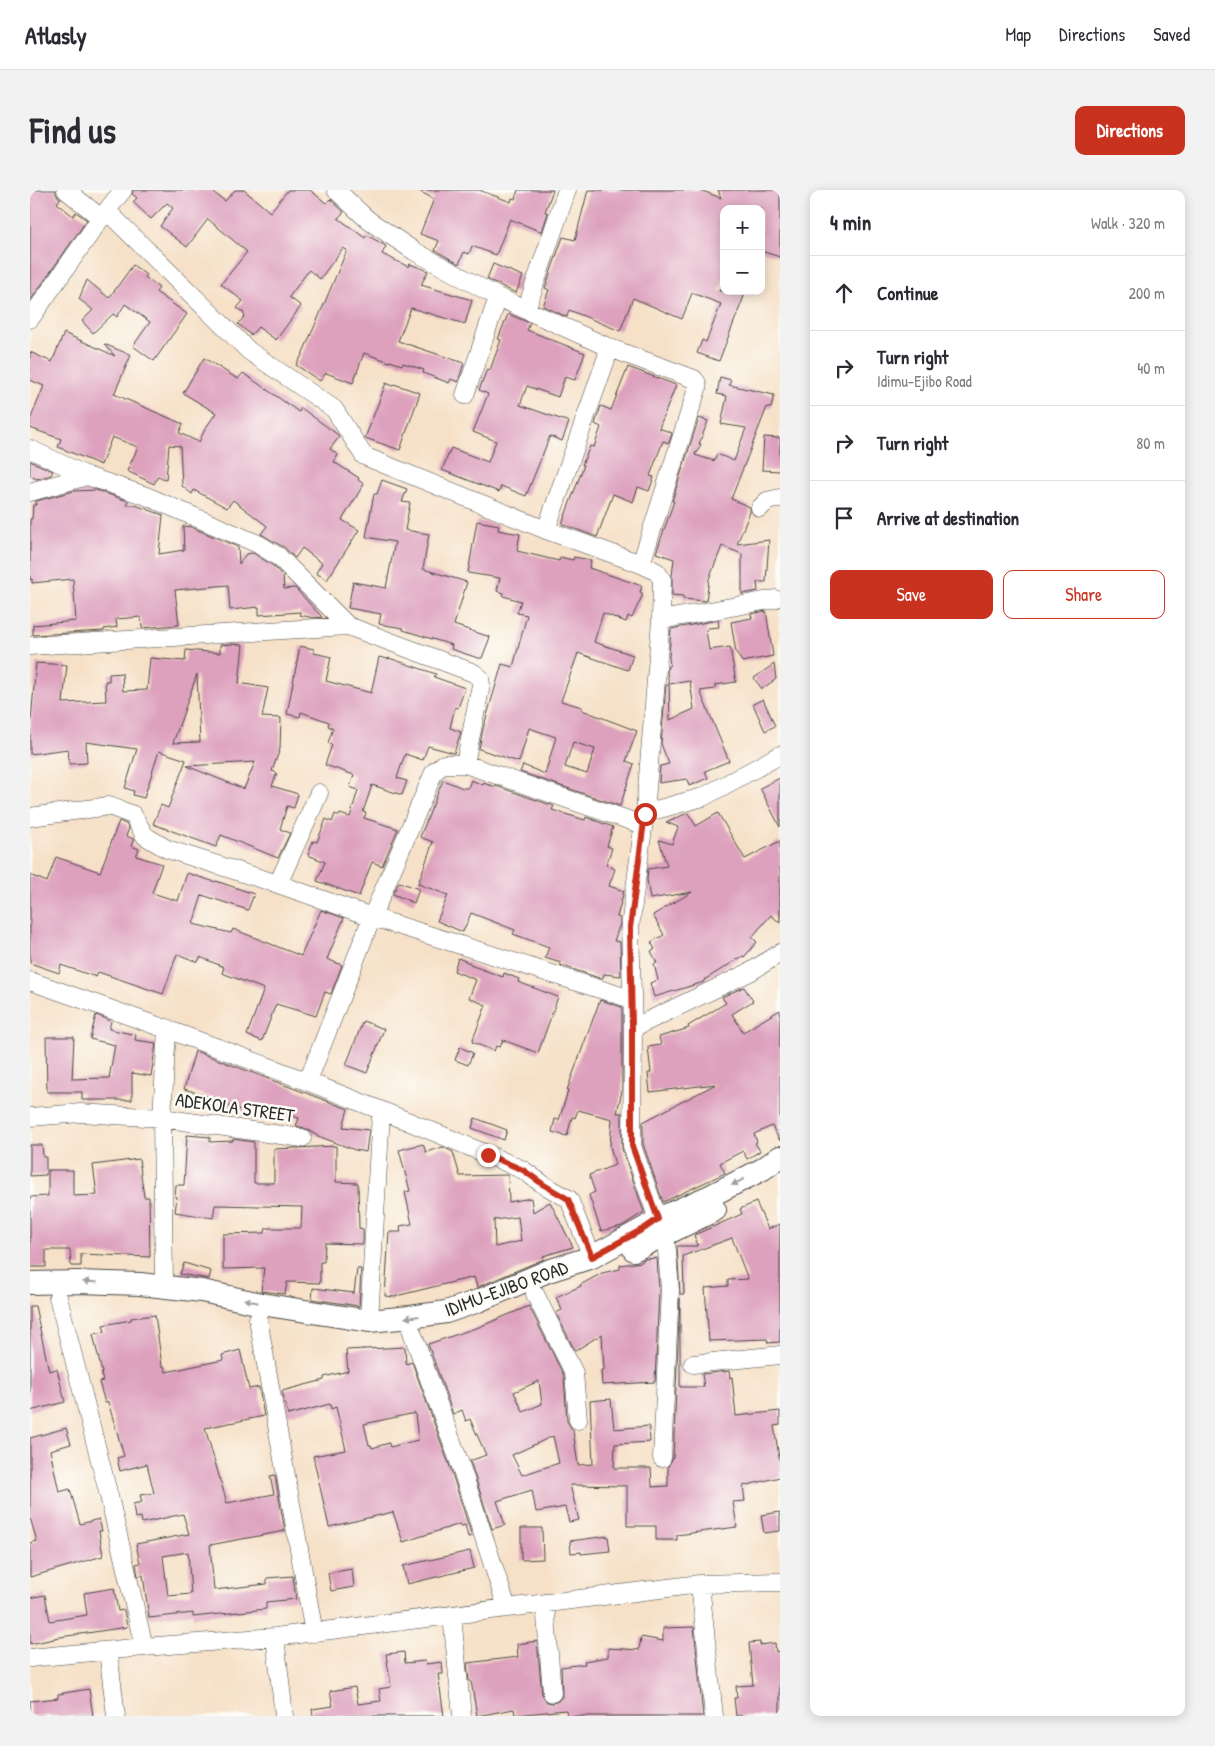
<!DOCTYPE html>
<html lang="en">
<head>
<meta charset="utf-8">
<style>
	body { margin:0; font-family:"Patrick Hand",sans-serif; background:#f2f2f3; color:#2b2b33 }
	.controls { position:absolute; right:15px; top:15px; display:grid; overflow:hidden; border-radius:10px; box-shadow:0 2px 12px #0003 }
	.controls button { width:45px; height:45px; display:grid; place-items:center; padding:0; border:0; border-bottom:1px solid #e1e1e2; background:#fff; color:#2b2b33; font:25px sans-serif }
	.stop { position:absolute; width:15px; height:15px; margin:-11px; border:4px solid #c8321e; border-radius:50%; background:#fff }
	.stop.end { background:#c8321e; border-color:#fff; box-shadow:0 1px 5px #0008 }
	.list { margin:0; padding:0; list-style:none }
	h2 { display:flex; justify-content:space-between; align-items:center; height:65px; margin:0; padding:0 20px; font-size:21px }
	h2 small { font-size:16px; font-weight:400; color:#7c7c81 }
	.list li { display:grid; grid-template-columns:32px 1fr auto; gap:15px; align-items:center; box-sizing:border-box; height:75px; padding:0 20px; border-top:1px solid #e1e1e2 }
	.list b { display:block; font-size:19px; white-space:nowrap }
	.list p { margin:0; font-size:16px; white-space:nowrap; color:#7c7c81 }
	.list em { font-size:16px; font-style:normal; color:#7c7c81 }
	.actions { display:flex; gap:10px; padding:15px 20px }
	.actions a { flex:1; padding:11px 0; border:1px solid #c8321e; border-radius:10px; text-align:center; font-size:18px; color:#c8321e }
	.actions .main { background:#c8321e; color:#fff }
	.icon { flex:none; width:28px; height:28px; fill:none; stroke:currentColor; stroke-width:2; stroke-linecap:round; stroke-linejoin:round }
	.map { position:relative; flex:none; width:750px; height:1526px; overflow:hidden; border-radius:10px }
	header { display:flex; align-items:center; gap:30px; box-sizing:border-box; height:70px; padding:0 25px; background:#fff; border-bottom:1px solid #e1e1e2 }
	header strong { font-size:24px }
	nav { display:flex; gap:28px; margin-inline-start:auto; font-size:18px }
	.intro { display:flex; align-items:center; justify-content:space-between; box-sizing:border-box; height:120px; padding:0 30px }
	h1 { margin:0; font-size:35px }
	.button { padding:12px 22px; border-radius:10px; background:#c8321e; color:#fff; font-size:18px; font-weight:700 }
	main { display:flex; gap:30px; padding:0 30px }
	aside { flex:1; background:#fff; border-radius:10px; box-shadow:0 2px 12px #0003 }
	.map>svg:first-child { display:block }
	.building { fill:#dda0bd; fill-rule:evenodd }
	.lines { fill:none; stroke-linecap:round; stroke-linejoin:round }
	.minor-casing { stroke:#494643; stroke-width:19 }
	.major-casing { stroke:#494643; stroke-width:24 }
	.minor { stroke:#fff; stroke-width:18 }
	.major { stroke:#fff; stroke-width:22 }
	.oneway { fill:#a0a0a0 }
	.route { stroke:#c8321e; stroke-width:6 }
	.labels { text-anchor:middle; stroke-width:5; stroke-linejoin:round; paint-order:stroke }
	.street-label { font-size:19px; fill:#2b2b2b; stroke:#fdfcf7 }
</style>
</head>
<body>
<header>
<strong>Atlasly</strong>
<nav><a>Map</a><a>Directions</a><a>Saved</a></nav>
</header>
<div class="intro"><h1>Find us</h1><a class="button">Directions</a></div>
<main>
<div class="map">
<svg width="750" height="1526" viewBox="0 0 750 1526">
	<rect width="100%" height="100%" fill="#fdfcf7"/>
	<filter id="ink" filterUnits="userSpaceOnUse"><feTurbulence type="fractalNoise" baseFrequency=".02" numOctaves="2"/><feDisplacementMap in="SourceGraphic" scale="10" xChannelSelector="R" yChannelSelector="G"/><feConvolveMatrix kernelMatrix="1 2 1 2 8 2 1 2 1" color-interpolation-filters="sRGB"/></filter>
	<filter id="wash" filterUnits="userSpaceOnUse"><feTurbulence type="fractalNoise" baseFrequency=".0096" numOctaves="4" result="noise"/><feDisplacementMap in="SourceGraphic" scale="20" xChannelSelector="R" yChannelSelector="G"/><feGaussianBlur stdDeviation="1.12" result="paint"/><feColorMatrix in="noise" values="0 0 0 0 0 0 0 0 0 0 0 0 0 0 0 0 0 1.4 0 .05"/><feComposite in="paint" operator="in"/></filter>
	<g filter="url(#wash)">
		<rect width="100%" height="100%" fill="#f6e1c8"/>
		<g id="blocks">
			<path class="building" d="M0,0H26V4L30,9L27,13L43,26L46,22L57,30L0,111Z
				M103,0H180L195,11L205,0H214L240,22L258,0H280L296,13L300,9L314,22L308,28L335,48L337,45L356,56L352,64L379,77L380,74L398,81L391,95L442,110L435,134L381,118L368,151L434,173L428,192L421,189L419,193L393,183L394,180L373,173L372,175L360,171V172L334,163L323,193L296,183L290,191L266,175L271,167L289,126L317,60L313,58L290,89L279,80L259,107L271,116L246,150L228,137L221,145L208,134L215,126L213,124L214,123L207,118L213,111L191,94L217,62L178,29L157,57L130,36L143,18L137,13L121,29L103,12L107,8L102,4Z
				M387,0H449L481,12L482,8L485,9L488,0H523L515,22L518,23L512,42L480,29L466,65L442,56L439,64L434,62L429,74L405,60L409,51L390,44L404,9Z
				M558,0H670L691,8L688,0H750V67L731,61V19H694V89L689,101H716L689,171L667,163L672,150L676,152L691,114L662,103L652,129L603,108L590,141L539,120L537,127L513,116L519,100L515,98L533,47L545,50Z
				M463,74L493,86L486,103L457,89Z
				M103,75L116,85L115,87L129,98L126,102L157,124L124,171L103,156L120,132L95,114L87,127L83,124L63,143L52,131L63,120L49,109L57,90L79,108Z
				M478,124L500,133L497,140L555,163L545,190L535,187L528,207L497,196L490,215L539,232L532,251L520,246L496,306L471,296L469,302L412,280L421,258L458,272L466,251L443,242L458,204L449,200L457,179L460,180L471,150L468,149Z
				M34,143L85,166L74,154L101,165L84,204L153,234L149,243L169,252L175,239L186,223L153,203L174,168L208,189L213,183L269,222L271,218L307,244L309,247L300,259L308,265L304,272L329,288L328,290L334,294L312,330L329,340L297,390L286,383L292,373L272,358L265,368L255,358L231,344L237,336L203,310L197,318L164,300L162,304L152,296L150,256L139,255L136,290L128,286L124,294L97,281L108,257L82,247L71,275L28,257L31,249L0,238V230L14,196L0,190V162L22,172Z
				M598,177L646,195L629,238L642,243L639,253L633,251L620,286L624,287L619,301L608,297L603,312L583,304L567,347L532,334L554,275H552L560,256L564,257L571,237L565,234L571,216L581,220Z
				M690,187L701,190L699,195L744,205L741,218L737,217L701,309L720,317V322L707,354L739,350L736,392H727L728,401L712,404V364L692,356L679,389L676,411L653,409V406L642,405V386L644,369L626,363L644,311H642L669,228L678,231L669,254H671L667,263L666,262L665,265L684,271L687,264L704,271L716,238L691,234L697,206L687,204Z
				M356,193L363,196L364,194L390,203L370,260L335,248Z
				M734,247L750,248V281L732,280Z
				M0,271L23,281L21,285L7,289L0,286Z
				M352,290L377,299L372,312L380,313L375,340L399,344L393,379L437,392L424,435L460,447L452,468H448L421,459L422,455L373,440V438L349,434L351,424L318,418L323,392L356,398L365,352L336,347L344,304H347Z
				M66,300L98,311L97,315H105L133,325L129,364L154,360L153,336L161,337L208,357L209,374L216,364L223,363L242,375L253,386L254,399L265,398L292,427L283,428L270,425V422L229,425V417L200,420L198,395L145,400L149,435L112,438L111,427L86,429L87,437L74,439V441L3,445V435L46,431L43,389L2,393V389L0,390V329H2L3,315H6V311L44,301Z
				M447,331L469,335L468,340L490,344L487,361L529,371L530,367L543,370L544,367L561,370L559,378L612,396L610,402L613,404L602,428L598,426L596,432L573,423L564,452L603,465L598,480L548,463L531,511L552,517V520L607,541L596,571L604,574L590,616L490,582L493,575L515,584L526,547L499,538L489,572L449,559L453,539L472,474L483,477L497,425L487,423L491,411L473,406L474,403L467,401L470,388L438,383ZM543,552L565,559L557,584L535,577Z
				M736,421L743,466L712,472L706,462L701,432L722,428L721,424Z
				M688,430L689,437L678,438L676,440L679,460L700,457L706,492L685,495V499L670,501L699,571L675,581L678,588L659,596L657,589L629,593L630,576L639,574L631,554L636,495H639L640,530L664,519L660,491L639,494L637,482L638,476L640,475L639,467L641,439Z
				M201,454L213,455L209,493L238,498L232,527L251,528L250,559L242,581L247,583L242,596L268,604L264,618L257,616L250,639L260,643L248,668L191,645L186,657L123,634L131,615L138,618L156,570L129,561L114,608L103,605L104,601L95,598L107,559L56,552L57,573L39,574L38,559L0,564V542L6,473L37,475L33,513L76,511L75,491H79V484L92,483L93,501L117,500L120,468L155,471L156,460L190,463V455ZM167,484L170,552L143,553ZM225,572L214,599L157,576Z
				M270,456L284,459V463L301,467L296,491L341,503L349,467L358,469L359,468L406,484L404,487L435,498L428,518L425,517L420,538L431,542L424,563L398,556L393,570L375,564L367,588L377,591L372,605L342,595L333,622L336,623L334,628L368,639L352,676L342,672L329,706L287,691L295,672L278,665L283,651L287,652L296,629L302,632L305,624L309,626L310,624L320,627L328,600L320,597L324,585L295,575L302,555L298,553L303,538L298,536L299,532L271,522L270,527L257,524Z
				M744,474L746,489L732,499L724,488Z
				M733,509L745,536L735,541L723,514Z
				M750,588V637L730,598Z
				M413,590L433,598H438L441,590L453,595V593L466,597V596L524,616L522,620L555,630L556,627L583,637L577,656L582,658L576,675L585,679L579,696L594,701L587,727L590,728V734L584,751L590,752L591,786L574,784L572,789L530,775L531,773L515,768L519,757L483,744L485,740L441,723L433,742L407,731L418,705L388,694L403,652L390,647Z
				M658,623L666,636L688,623L715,669L750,651V733L741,725L722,747L727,752L714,767L713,766L674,790V792L624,807L620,793L628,790L624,774L627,773L621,761L625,759L621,752L634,745L623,725L662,702L620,709L617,689L618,679L637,676L629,650L642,654L648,637L636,632Z
				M89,631L96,634L99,639L96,646L104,649L101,656L109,659L106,666L132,674L122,703L148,711L157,683L185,692L186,691L224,704L218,720L172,705L163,734L201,743L203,739L271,766L291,720L314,728L297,769L312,775L301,804L295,802L286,826L246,814L232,851L217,845L234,799L192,783L194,777L170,767L168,772L147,764L133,804L68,782L66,787L31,775L29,783L0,773V685L17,692L26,667L70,682Z
				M369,692L389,699L384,713L363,704Z
				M428,768L440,773V775L473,787L474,783L489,789L488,792L528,807L508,863L473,850L470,857L466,856L464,861L442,852L456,815L439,808L446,790L424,781Z
				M714,797L723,811L702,824L713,842L750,820V951L742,936L724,944L727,952L725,953L730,961L717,969L713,961L690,973L695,983L633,1012L613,954V932L686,894L620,902L618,883H621L618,857L631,855L629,847L659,838L658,836L696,813L692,807Z
				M570,810L592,817V901L587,923H592V959L614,1022L592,1036L571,1041L559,1005L565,1002L559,985L585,975L580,956L582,929L548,920L545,928L542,927L537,946L522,942L525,929L529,930L538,901L537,900Z
				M66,825L81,831L79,839L106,845L105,850L126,853L121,886L102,883V910H52V902H17L16,847H44L42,889L79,888L85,855L60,849Z
				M333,831L354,839L337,883L316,875Z
				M430,857L443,863L438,875L425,870Z
				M165,861L318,919L313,937L339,940L336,962L325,960L288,946L274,938L266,936L269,928L235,918L232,927L196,915L197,912L154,899Z
				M445,928L477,940L474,950L442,938Z
				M157,945L180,947V952L203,951V949L224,952V993H244V959L306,956V992L328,993L329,1038L333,1039V1054L295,1053L294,1072H290V1093L257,1092L255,1104L231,1101L234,1078L193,1079V1044L235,1043L236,1038H271L272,1017L185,1015L183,1028L145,1022L147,1007H145L146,995H154Z
				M393,954L396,962L413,957L423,962L430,986L478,985L479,1012L501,1008L503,1022L520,1012L543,1057L513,1066L514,1069L448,1097H447L444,1087L366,1106V1107L355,1106L359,1042H371L370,1036L382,1034L375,1002L380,1001L369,960ZM488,1027L491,1051L465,1057L464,1030Z
				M0,955H12L13,967H16V985L0,986Z
				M109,969L114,1007H119L120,1067L51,1064V1076H41L40,1060H16V1077H0V1007L18,1006V980H43V1006L67,1005L63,975Z
				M726,1012L738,1039L750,1034V1152L738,1153L737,1149L679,1151L675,1098L698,1096V1090L718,1089L702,1048L653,1066L654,1104H650L647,1056H668L664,1045L712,1024L710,1019Z
				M627,1068L629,1100L625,1192L572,1195L571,1180H574L572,1144L545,1161L526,1123L532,1120L526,1107L551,1096L550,1095L572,1083L590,1079V1075L612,1072V1071L614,1069Z
				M154,1073L181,1081L179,1089L150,1084Z
				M327,1079H331L329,1116L282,1109L283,1098L324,1103Z
				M650,1108V1197H674L672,1184L699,1181L700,1188L702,1187L706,1226L750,1221V1235L744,1236L750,1273V1287L713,1296L715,1311L703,1312L707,1337L647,1345V1350H626V1336H597V1296L540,1295L549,1330L539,1332L535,1317L506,1322L502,1300L467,1311L475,1335L462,1339L440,1271L456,1265L440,1229L436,1231L432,1220L423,1224L398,1154L449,1137L499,1116L534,1186L537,1231L540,1236L543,1240L548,1275L563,1274L560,1211L581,1209L584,1239L619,1236L620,1252L585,1254L584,1278H621L622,1297L638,1296V1276L643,1268ZM509,1191L512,1214L493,1222L484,1202ZM523,1246L529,1273L492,1285L482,1265Z
				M0,1116H5L19,1181L27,1179L35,1212L0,1221Z
				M125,1125L132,1176H134L136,1182L193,1170L192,1165L210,1160L219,1199L229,1197L234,1226L175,1238L197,1313L244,1304L240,1286L245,1285L255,1341L180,1355L184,1400L237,1394V1388L263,1386L266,1409L236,1412V1419L163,1427V1423L119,1428L113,1385L108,1386L106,1374L110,1373L106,1354L159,1344L153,1324L112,1333L111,1327L105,1328L103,1314L112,1312L110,1305L124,1303L117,1274L90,1281L87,1268L94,1266L78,1212L75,1213L69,1192L73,1191L71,1184L72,1183L63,1144L75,1142L73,1135L101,1130V1128ZM158,1362L161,1404L138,1406L133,1366Z
				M375,1157L376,1174L382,1172L420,1277L442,1346L438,1347L435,1335L431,1336L430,1334L373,1352L363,1322L299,1337L283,1266L316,1260L306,1217L301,1219L300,1214L258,1225L252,1201L294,1190V1187L318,1181L316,1160ZM385,1223L388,1250L360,1257L359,1253L342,1258L341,1255H339L334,1234Z
				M36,1238L41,1254L20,1260L29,1302L40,1299L50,1334L69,1329L72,1341H69L73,1366L0,1387V1353L7,1351L0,1328V1248Z
				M750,1322V1341L734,1343L731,1325Z
				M491,1338H512L513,1369L491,1370Z
				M578,1346L580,1361L551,1364V1362L541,1363L540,1351Z
				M440,1361L444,1378L377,1394L373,1376Z
				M322,1379L324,1397L301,1401L298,1383Z
				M84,1398L88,1421L94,1420L97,1437L24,1448V1449L0,1454V1408L15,1405L20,1431L57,1425L54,1403Z
				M664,1437L673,1526H537L536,1520L485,1525L484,1519L447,1526L441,1491H439L437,1473L488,1467L487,1454L507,1451L512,1504L517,1512L523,1513L528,1511L532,1507L531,1477L555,1474L554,1471L578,1467V1458L609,1460L611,1447L633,1451V1438Z
				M730,1452V1455L745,1453L746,1462L750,1461V1526H706L704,1508H707L706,1496L723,1495L719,1453Z
				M374,1462L375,1473L395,1471L396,1474L412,1472L413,1484H408L414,1526H283L282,1519L303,1516L300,1501L325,1497L328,1514L351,1511L349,1499L361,1497L356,1464Z
				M59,1499L63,1526H1L0,1511L28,1508V1504Z"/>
		</g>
	</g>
	<g filter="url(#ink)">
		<use href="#blocks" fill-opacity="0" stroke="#494643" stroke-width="1"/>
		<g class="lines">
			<g class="minor-casing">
				<path id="minor" d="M36,0L71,28
					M306,0L338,30L384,61L468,107L580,158L664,189L667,193V199L611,374
					M77,21L219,161L304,219L334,266L516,340L611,374L627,382L632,390L631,430L615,623L600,737L603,838L602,956L628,1029
					M496,120L537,0
					M0,129L71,28L93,0
					M435,205L468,107
					M0,259L57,286L116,306L228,354L249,367L318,436
					M0,302L57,286
					M730,318L737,311L750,308
					M516,340L580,158
					M631,430L745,409
					M0,456L318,436L444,483L450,488L451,495L435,574
					M615,623L673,607L750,565
					M0,627L79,616L103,625L115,646L137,659L248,694L342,727L601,809
					M248,694L289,603
					M0,791C167,849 332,909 493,980L514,995L539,1009L562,1067
					M603,838L720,782L750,763
					M278,891L342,727L404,582L414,574H435L613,635
					M0,927L51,923L132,928L272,948
					M134,1098L132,928L137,838
					M505,1104L544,1183L548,1230
					M28,1107L79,1306L114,1457
					M228,1129L284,1443
					M339,1131L351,922
					M382,1142L430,1274L477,1418
					M663,1174L750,1165
					M632,1268L640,1100L637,1060L634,1044
					M670,1394L684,1526
					M515,1413L522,1503
					M422,1426L432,1526
					M245,1447L254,1526
					M78,1461L86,1526
					M0,1468L114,1457L245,1447L670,1394L750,1392"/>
			</g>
			<g class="major-casing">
				<path id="major" d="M604,1060L685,1020
					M0,1093L48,1092L110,1094L172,1101L231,1114L339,1131L380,1127L416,1122L448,1111L518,1081L562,1067L615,1038L628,1029L680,1006L733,979L750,967"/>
			</g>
			<use href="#minor" class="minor"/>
			<use href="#major" class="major"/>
		</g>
		<defs><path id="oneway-solid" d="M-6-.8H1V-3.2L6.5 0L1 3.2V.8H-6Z" transform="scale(1.25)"/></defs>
		<g class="oneway">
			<use href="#oneway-solid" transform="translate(708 992) rotate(153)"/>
			<use href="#oneway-solid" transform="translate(60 1092) rotate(-178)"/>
			<use href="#oneway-solid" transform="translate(221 1111) rotate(-167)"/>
			<use href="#oneway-solid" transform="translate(382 1127) rotate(173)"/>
		</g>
	</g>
	<g class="lines" filter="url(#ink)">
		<path class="route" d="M458,965L493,980L514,995L538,1009L562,1067L615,1038L628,1029L602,956V838L600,738L615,624"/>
	</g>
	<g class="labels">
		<g class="street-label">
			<text transform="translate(205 917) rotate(8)" y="7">ADEKOLA STREET</text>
			<text transform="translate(476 1098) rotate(-20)" y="7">IDIMU-EJIBO ROAD</text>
		</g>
	</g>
</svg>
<div class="controls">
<button>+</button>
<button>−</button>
</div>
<div class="stop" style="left:615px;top:624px"></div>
<div class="stop end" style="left:458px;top:965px"></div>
</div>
<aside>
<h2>4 min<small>Walk · 320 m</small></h2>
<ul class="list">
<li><svg class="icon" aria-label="ahead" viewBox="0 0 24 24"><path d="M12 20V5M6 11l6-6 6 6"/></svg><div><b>Continue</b></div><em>200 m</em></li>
<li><svg class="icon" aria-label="right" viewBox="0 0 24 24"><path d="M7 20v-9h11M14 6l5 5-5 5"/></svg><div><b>Turn right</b><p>Idimu-Ejibo Road</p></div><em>40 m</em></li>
<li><svg class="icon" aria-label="right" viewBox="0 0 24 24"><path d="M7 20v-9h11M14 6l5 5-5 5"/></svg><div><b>Turn right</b></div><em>80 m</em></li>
<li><svg class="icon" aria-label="arrive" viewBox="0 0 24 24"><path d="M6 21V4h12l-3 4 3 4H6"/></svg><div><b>Arrive at destination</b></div></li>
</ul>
<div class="actions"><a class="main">Save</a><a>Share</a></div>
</aside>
</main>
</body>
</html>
